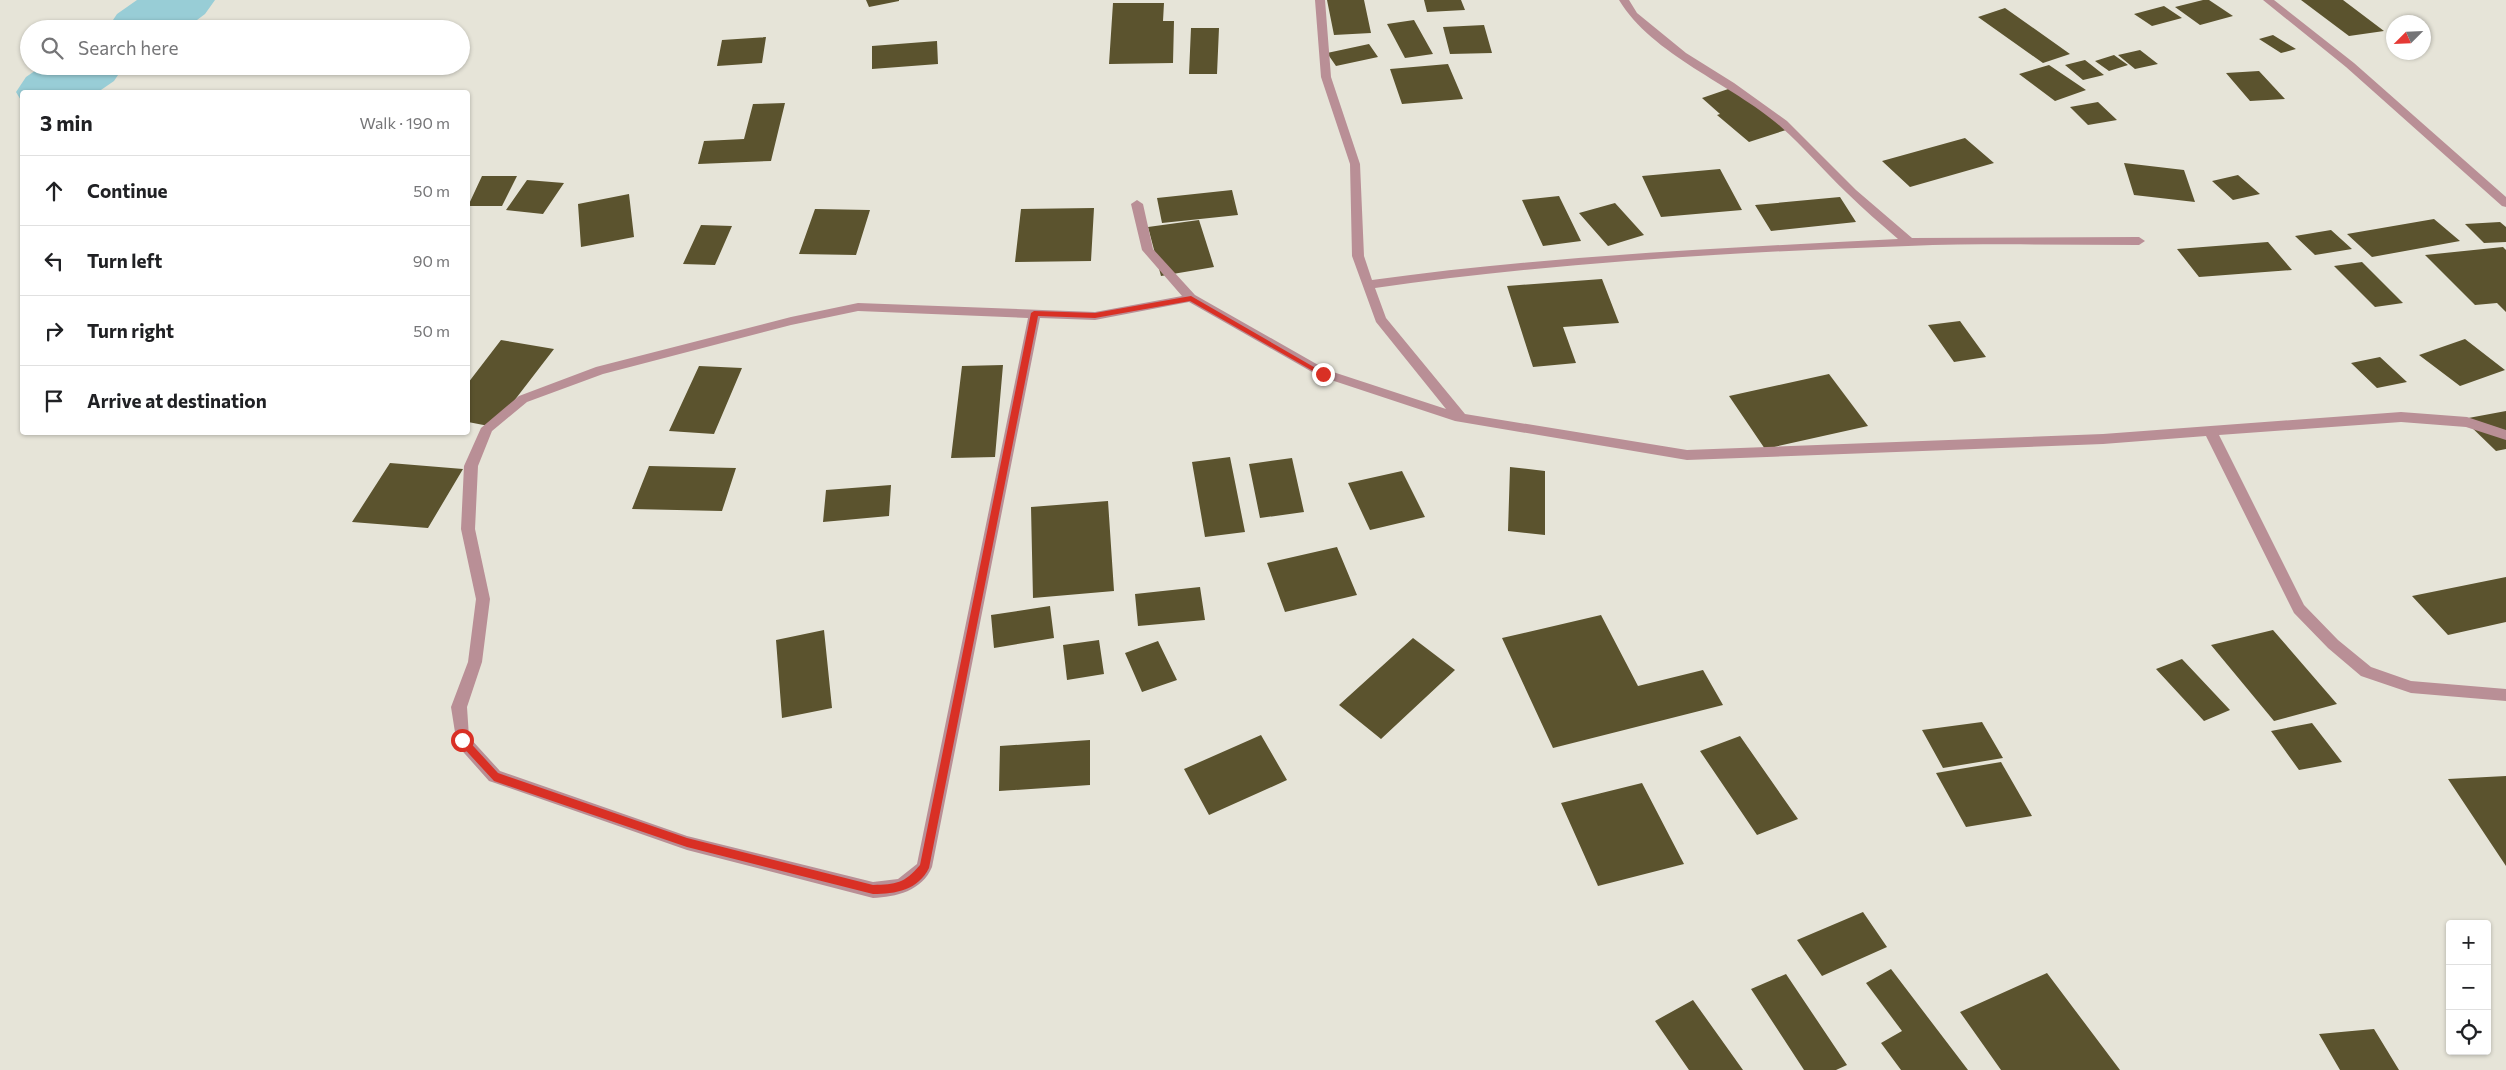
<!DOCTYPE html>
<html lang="en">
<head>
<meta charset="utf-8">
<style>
	body { margin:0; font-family:Commissioner,sans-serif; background:#f6f6f6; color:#202124 }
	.controls { position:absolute; right:15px; bottom:15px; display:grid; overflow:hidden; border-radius:5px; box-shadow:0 1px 4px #0004 }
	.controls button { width:45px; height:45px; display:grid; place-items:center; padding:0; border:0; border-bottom:1px solid #e0e0e0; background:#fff; color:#202124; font:25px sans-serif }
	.compass { position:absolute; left:2386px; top:15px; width:45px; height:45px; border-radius:50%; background:#fff; box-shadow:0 1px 4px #0004; rotate:246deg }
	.stop { position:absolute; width:15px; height:15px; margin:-11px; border:4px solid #d93025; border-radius:50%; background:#fff }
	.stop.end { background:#d93025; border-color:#fff; box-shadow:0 1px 5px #0008 }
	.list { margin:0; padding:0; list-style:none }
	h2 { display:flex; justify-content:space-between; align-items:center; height:65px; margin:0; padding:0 20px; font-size:21px }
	h2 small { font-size:16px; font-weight:400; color:#757577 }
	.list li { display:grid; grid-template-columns:32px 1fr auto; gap:15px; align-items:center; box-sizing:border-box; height:70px; padding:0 20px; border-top:1px solid #e0e0e0 }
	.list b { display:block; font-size:19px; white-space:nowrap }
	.list em { font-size:16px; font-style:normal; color:#757577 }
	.icon { flex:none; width:28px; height:28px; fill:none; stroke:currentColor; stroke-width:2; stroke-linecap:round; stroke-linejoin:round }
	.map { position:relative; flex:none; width:2506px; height:1070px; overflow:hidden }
	.search { position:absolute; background:#fff; box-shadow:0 1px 4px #0004; left:20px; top:20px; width:450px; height:55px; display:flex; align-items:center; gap:12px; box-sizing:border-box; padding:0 18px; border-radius:28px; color:#757577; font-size:19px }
	.panel { position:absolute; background:#fff; box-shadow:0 1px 4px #0004; left:20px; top:90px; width:450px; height:345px; border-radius:5px }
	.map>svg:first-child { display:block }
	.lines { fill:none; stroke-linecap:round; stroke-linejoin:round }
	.river { fill:#98cdd6; fill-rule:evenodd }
	.building { fill:#5b532e }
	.minor { fill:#b98f96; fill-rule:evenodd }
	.route { fill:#d93025 }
</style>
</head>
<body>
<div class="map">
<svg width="2506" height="1070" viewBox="0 0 2506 1070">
	<rect width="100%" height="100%" fill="#e6e4d8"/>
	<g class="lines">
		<path class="river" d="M137,0H215L205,14L185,29H107L117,14Z
			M42,66H124L114,81L98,92H22V102L16,92L26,77Z"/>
	</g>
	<path class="building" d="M866,0H899V1L869,7Z
		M1327,0H1364L1371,33L1334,35Z
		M1424,0H1461L1465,10L1427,12Z
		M2203,0H2209L2233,16L2200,25L2175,7Z
		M2301,0H2343L2384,31L2349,36Z
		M1113,3H1164L1163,21H1174L1173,63L1109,64Z
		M2164,6L2182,18L2152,26L2134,14Z
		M2005,8L2070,54L2043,63L1978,17Z
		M1414,20L1433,54L1405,58L1387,24Z
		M1484,25L1492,53L1450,54L1443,27Z
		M1191,28H1219L1217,74H1189Z
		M2273,35L2296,49L2281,53L2259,39Z
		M766,37L762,63L717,66L722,40Z
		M937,41L938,64L872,69V46Z
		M1369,44L1378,57L1336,66L1327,53Z
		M2140,50L2158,64L2135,69L2118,55Z
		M2114,55L2128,65L2109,71L2095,61Z
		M2085,60L2104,75L2083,80L2065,65Z
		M1448,64L1463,99L1402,104L1390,69Z
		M2049,65L2086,90L2055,101L2019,74Z
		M2259,71L2285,99L2250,101L2226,73Z
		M1734,87L1786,130L1749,142L1717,115L1720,114L1702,98Z
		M2098,102L2117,120L2088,125L2070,107Z
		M785,103L771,161L698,164L704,141L744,139L753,104Z
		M1965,138L1994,163L1910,187L1882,161Z
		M2124,163L2184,170L2195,202L2134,195Z
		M1720,169L1742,210L1661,217L1642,176Z
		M2238,175L2260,194L2233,200L2212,181Z
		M482,176H517L502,206H468Z
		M527,180L564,183L543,214L506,210Z
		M1232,190L1238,215L1162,223L1157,198Z
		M629,194L634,237L581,247L578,204Z
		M1559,196L1581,241L1543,246L1522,200Z
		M1840,197L1856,222L1771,231L1755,205Z
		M1615,203L1644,235L1608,246L1579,213Z
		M1094,208L1091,261L1015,262L1021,209Z
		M815,209L870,210L856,255L799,254Z
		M2434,219L2460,241L2372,257L2347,234Z
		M1199,220L1214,267L1161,276L1148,227Z
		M2500,222L2506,227V242L2484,243L2465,224Z
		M701,225L732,226L715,265L683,264Z
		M2331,230L2352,249L2315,255L2295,236Z
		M2268,242L2292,270L2199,277L2177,249Z
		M2503,247L2506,250V312L2497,303L2475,305L2425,255Z
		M2362,262L2403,303L2375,307L2334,266Z
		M1602,279L1619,323L1563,327L1576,363L1533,367L1507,286Z
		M1960,321L1986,357L1954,362L1928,325Z
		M2465,339L2505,370L2460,386L2419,355Z
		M501,340L554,349L494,427L468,422V383Z
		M2380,357L2407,382L2377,388L2351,363Z
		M1003,365L995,457L951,458L962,366Z
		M699,366L742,368L714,434L669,431Z
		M1829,374L1868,426L1765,449L1729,396Z
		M2506,411V449L2496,451L2463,419Z
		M1230,457L1245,532L1205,537L1192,462Z
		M1292,458L1304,512L1260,518L1249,464Z
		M390,463L463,469L428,528L352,522Z
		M649,466L736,468L722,511L632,509Z
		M1510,467L1545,471V535L1508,531Z
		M1402,471L1425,517L1370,530L1348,483Z
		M891,485L889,516L823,522L826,490Z
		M1108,501L1114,591L1033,598L1031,507Z
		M1337,547L1357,595L1285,612L1267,563Z
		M2506,577V622L2448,635L2412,596Z
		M1200,587L1205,620L1138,626L1135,594Z
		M1050,606L1054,638L994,648L991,615Z
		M1601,615L1638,686L1703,670L1723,705L1553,748L1502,638Z
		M824,630L832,708L782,718L776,640Z
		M2273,630L2337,704L2274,721L2211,645Z
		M1413,638L1455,670L1381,739L1339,705Z
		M1099,640L1104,674L1067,680L1063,645Z
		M1158,641L1177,680L1142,692L1125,653Z
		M2182,659L2230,710L2204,721L2156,669Z
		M1982,722L2003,758L1943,768L1922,730Z
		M2312,723L2342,762L2299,770L2271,731Z
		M1261,735L1287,780L1209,815L1184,769Z
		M1740,736L1798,819L1757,835L1700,751Z
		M1090,740V785L999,791L1000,746Z
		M2001,762L2032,816L1966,827L1936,773Z
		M2506,776V866L2448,779Z
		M1642,783L1684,864L1598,886L1561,803Z
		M1863,912L1887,947L1822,976L1797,940Z
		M1891,969L1968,1070H1901L1881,1043L1902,1031L1866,983Z
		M2047,973L2120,1070H2001L1960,1012Z
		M1786,974L1847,1065L1836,1070H1804L1751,989Z
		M1693,1000L1743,1070H1689L1655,1021Z
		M2374,1029L2399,1070H2340L2319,1034Z"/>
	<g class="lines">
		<path class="minor" d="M1315,0H1325L1331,77L1360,164L1364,256L1372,280C1547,256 1723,248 1898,239C1881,224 1863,209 1847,193C1824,171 1804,147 1780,126C1732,84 1652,55 1619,0H1629L1637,13L1686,53L1734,83L1787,121L1856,190L1912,238L2139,237L2145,241L2139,245C2062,245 1985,243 1908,246C1730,252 1551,263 1375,288L1386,318L1465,414L1687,450L2103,434L2401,412L2467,417L2506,430V440L2466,427L2401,422L2219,435L2304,605L2338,640L2371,667L2411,681L2506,689V701L2411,693L2361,676L2328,648L2294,613L2206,436L2103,444L1687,460L1455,421L1319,376L1189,302L1095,320L1040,318L932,867C922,891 896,897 873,898L687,850L495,783L489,781L457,745L451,707L468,662L476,599L461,529L464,466L481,428L519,396L596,367L791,317L858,303L1095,312L1182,296L1142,250L1131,204L1137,200L1143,204L1153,249L1195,295L1327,370L1446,409L1376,322L1352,256L1350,164L1321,77ZM858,311L1028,318L917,864L898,879L873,882L687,836L500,771L469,737L467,707L482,662L490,599L475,529L478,466L492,431L527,402L603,374L791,325Z
			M2263,0H2274L2354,63L2506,197V207L2502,206L2346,67Z"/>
	</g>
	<path class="route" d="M1191,296L1326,374L1320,375L1190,301L1095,318L1038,316L929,868C918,890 896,894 873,894L687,847L494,781L459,743V737H465L498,773L687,838L873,885C896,884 904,884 920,865L1031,313L1034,311L1095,313Z"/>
</svg>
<div class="controls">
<button>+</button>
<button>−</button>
<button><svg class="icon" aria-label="locate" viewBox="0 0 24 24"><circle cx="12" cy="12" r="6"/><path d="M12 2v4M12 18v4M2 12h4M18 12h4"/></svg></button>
</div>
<svg class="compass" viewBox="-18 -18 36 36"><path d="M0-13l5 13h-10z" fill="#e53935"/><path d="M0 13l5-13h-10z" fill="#757577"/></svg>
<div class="stop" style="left:462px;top:740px"></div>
<div class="stop end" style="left:1323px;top:374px"></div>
<div class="search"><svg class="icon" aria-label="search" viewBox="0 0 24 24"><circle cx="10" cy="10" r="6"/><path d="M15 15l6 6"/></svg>Search here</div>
<section class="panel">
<h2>3 min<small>Walk · 190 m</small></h2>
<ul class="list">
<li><svg class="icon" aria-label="ahead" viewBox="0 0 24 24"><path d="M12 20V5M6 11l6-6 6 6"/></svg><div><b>Continue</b></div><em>50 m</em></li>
<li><svg class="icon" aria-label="left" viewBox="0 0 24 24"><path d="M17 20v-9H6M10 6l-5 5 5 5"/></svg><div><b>Turn left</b></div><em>90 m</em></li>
<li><svg class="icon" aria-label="right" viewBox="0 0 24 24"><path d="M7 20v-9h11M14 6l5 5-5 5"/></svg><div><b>Turn right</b></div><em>50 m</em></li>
<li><svg class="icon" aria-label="arrive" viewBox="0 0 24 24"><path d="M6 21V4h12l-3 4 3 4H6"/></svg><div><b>Arrive at destination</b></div></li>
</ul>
</section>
</div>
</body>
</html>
